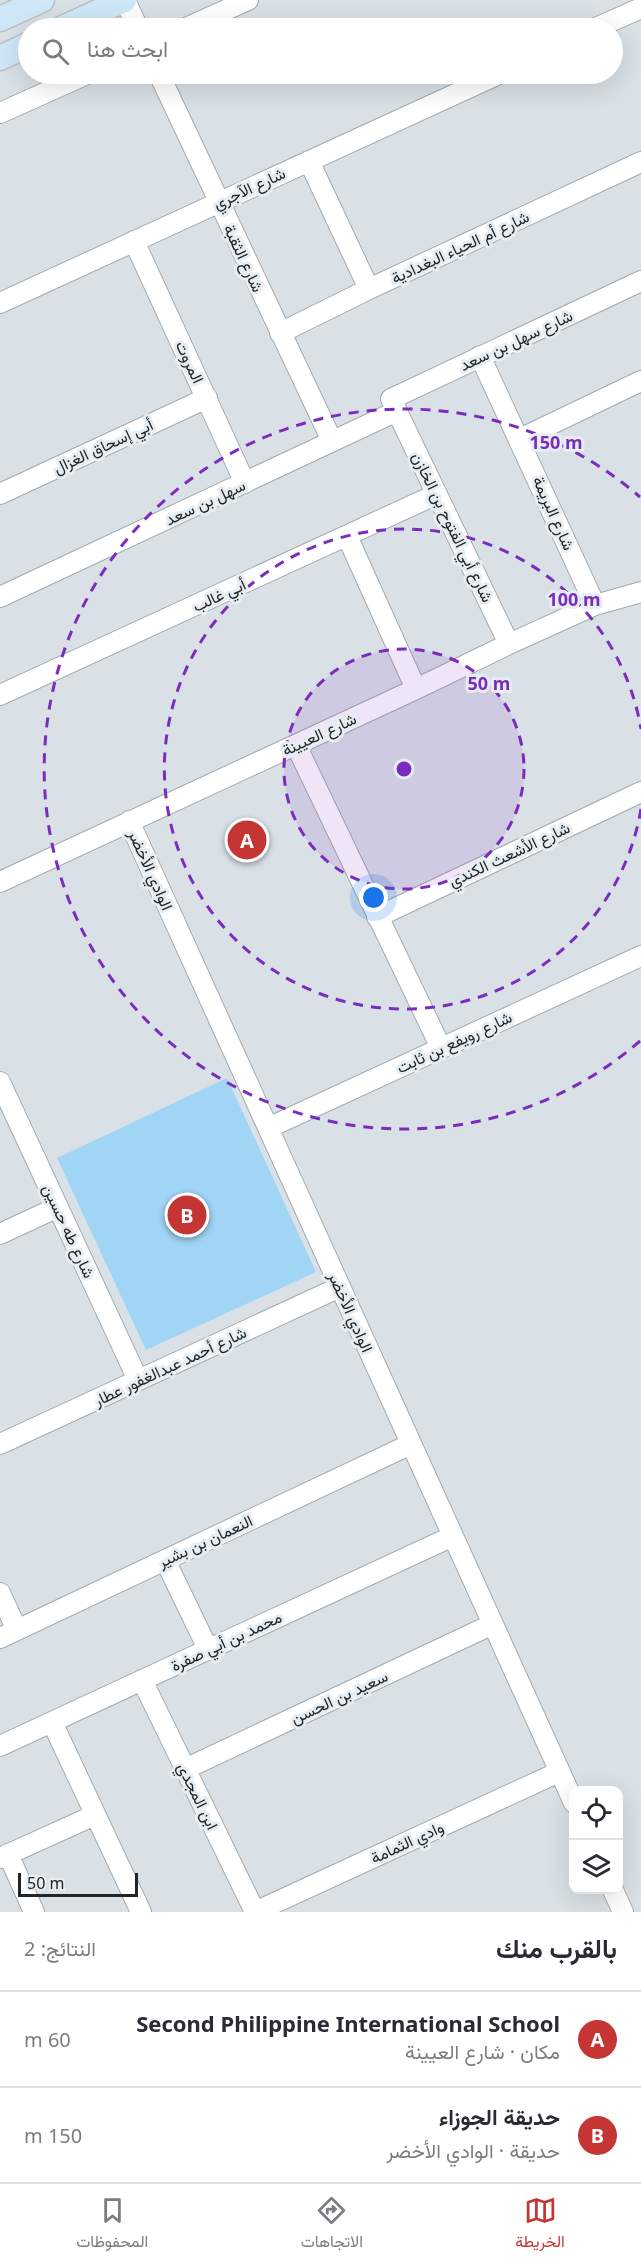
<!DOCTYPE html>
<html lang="ar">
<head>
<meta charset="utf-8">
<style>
	body { margin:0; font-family:"Noto Sans",Vazirmatn,sans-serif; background:#f7f7f7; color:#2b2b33; direction:rtl }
	.controls { position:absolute; right:18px; bottom:18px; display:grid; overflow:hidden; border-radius:12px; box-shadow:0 6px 24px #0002 }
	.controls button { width:54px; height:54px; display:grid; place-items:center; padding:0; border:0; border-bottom:2px solid #e1e1e2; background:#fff; color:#2b2b33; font:30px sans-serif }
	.scale { position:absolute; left:18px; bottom:15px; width:120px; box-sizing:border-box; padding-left:6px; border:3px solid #222527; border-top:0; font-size:16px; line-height:21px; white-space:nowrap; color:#222527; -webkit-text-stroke:4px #e6eef3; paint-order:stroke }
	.you { position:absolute; left:374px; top:898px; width:21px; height:21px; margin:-15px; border:4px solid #fff; border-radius:50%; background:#1a73e8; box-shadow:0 0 0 9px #1a73e833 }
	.badge { display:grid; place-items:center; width:39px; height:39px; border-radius:50%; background:#c43533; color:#fff; font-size:20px; font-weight:700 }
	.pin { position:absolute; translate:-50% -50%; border:3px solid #fff; box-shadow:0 2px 6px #0006 }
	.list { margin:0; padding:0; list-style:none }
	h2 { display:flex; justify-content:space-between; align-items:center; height:78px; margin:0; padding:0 24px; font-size:26px }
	h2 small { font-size:20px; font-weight:400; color:#7c7c81 }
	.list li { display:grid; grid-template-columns:39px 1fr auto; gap:18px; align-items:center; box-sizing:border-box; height:96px; padding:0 24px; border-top:2px solid #e1e1e2 }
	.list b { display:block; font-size:22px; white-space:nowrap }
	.list p { margin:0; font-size:20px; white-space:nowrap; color:#7c7c81 }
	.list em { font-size:20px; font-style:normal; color:#7c7c81 }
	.icon { flex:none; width:33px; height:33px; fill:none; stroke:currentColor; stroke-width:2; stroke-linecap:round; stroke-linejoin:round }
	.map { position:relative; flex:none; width:641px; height:1912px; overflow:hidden; direction:ltr }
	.search { position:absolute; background:#fff; box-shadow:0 6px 24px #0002; left:18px; right:18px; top:18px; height:66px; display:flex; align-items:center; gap:15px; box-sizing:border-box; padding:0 21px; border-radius:33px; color:#7c7c81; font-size:22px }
	.sheet { height:270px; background:#fff }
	nav { display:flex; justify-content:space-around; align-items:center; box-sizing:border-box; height:84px; border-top:2px solid #e1e1e2; background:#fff; font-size:16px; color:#7c7c81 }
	nav a { display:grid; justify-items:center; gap:3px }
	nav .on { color:#c43533 }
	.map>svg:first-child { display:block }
	.green { fill:#a0d5f6 }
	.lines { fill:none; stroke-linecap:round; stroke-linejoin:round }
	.minor-casing { stroke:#a2aaaf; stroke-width:22 }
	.major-casing { stroke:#bdbebe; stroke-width:27 }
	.minor { stroke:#fff; stroke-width:20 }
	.major { stroke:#cee8f8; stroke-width:24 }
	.ring { fill:none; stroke:#7b2cbf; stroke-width:3; stroke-dasharray:10 8 }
	.labels { text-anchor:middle; stroke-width:6; stroke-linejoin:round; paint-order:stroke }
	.street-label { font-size:16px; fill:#222527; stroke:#e6eef3 }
	.centre { fill:#7b2cbf; stroke:#e6eef3; stroke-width:3 }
	.ring-label { font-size:18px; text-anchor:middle; font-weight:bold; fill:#7b2cbf; stroke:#e6eef3; stroke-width:6; stroke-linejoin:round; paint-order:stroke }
</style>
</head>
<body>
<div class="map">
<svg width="641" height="1912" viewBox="0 0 641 1912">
	<rect width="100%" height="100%" fill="#d9e1e6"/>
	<path class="green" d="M227,1078L316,1272L146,1350L57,1158Z"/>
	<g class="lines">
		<g class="minor-casing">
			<path id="minor" d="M125,0L138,28
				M186,28L248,0
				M596,28L641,8
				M159,74L332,441
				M0,113L87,74
				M309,161L369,289
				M134,241L245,483
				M0,303L499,74
				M280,333L369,289L641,162
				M480,356L595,605
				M520,439L641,381
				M0,494L207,398
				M347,536L416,689
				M0,597L397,411
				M509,644L391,399L641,281
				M0,695L437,494
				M296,745L441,1048
				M129,821L574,1803
				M0,882L416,689L509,644L595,605L641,592
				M377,917L641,792
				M0,1082L138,1380
				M268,1128L641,956
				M0,1234L58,1207
				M0,1444L340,1287
				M165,1560L208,1649
				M0,1593L17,1630
				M0,1638L411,1444
				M142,1680L255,1912
				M52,1722L141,1912
				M0,1746L453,1536
				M185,1769L493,1624
				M8,1854L34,1912
				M0,1858L95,1815
				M613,1890L623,1912
				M255,1912L559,1772"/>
		</g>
		<g class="major-casing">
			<path id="major" d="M0,19L42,0
				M63,28L124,0
				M0,58L28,45"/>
		</g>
		<use href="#minor" class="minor"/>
		<use href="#major" class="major"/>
	</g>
	<circle cx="404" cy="769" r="120" fill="#7b2cbf" fill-opacity=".12"/>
	<g class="ring">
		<circle cx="404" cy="769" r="120"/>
		<path d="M641 809A240 240 0 1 1 641 729"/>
		<path d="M640 1041A360 360 0 1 1 640 497"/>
	</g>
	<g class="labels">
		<g class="street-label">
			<text transform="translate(249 188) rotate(-25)" y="6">شارع الآجري</text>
			<text transform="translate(460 247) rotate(-25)" y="6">شارع أم الحياء البغدادية</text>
			<text transform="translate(244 258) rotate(65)" y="6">شارع الثقبة</text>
			<text transform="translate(516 340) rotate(-25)" y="6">شارع سهل بن سعد</text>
			<text transform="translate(190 362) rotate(65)" y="6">المروت</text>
			<text transform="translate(103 446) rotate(-25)" y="6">أبي إسحاق الغزال</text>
			<text transform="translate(205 502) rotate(-25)" y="6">سهل بن سعد</text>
			<text transform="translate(554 513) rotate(66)" y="6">شارع البريمة</text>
			<text transform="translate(453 527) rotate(64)" y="6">شارع أبي الفتوح بن الخازن</text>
			<text transform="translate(219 595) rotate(-25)" y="6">أبي غالب</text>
			<text transform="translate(319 734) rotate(-25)" y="6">شارع العيينة</text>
			<text transform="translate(509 854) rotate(-25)" y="6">شارع الأشعث الكندي</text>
			<text transform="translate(151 870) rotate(66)" y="6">الوادي الأخضر</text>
			<text transform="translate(454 1042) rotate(-25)" y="6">شارع رويفع بن ثابت</text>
			<text transform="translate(69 1231) rotate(65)" y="6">شارع طه حسين</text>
			<text transform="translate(351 1312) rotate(66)" y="6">الوادي الأخضر</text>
			<text transform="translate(170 1366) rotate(-25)" y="6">شارع أحمد عبدالغفور عطار</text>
			<text transform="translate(205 1541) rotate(-25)" y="6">النعمان بن بشير</text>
			<text transform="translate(226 1641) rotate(-25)" y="6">محمد بن أبي صفرة</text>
			<text transform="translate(339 1697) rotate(-25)" y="6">سعيد بن الحسن</text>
			<text transform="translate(198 1796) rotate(64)" y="6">ابن المجدي</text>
			<text transform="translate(407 1842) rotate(-25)" y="6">وادي الثمامة</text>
		</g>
	</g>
	<circle cx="404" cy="769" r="9" class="centre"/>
	<g class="ring-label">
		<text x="556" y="449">150 m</text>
		<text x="574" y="606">100 m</text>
		<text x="489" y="690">50 m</text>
	</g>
</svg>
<div class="controls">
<button><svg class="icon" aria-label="locate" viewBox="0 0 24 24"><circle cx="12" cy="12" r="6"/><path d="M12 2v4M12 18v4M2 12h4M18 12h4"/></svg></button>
<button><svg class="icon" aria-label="layers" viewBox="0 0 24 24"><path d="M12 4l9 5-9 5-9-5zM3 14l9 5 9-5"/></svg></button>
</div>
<div class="scale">50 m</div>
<div class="you"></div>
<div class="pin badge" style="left:247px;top:840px">A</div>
<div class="pin badge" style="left:187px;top:1215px">B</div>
<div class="search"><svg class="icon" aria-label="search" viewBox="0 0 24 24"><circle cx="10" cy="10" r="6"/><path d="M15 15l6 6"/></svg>ابحث هنا</div>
</div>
<section class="sheet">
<h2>بالقرب منك<small>النتائج: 2</small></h2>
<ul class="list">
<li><span class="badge">A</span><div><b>Second Philippine International School</b><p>مكان · شارع العيينة</p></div><em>60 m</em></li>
<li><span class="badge">B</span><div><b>حديقة الجوزاء</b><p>حديقة · الوادي الأخضر</p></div><em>150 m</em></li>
</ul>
</section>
<nav>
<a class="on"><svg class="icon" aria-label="map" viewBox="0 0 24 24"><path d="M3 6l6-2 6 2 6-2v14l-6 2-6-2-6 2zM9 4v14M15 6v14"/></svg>الخريطة</a>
<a><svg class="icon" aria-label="directions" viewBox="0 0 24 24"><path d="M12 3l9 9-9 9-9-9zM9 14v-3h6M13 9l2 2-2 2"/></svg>الاتجاهات</a>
<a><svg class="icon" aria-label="saved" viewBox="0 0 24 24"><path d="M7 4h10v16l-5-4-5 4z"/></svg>المحفوظات</a>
</nav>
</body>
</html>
